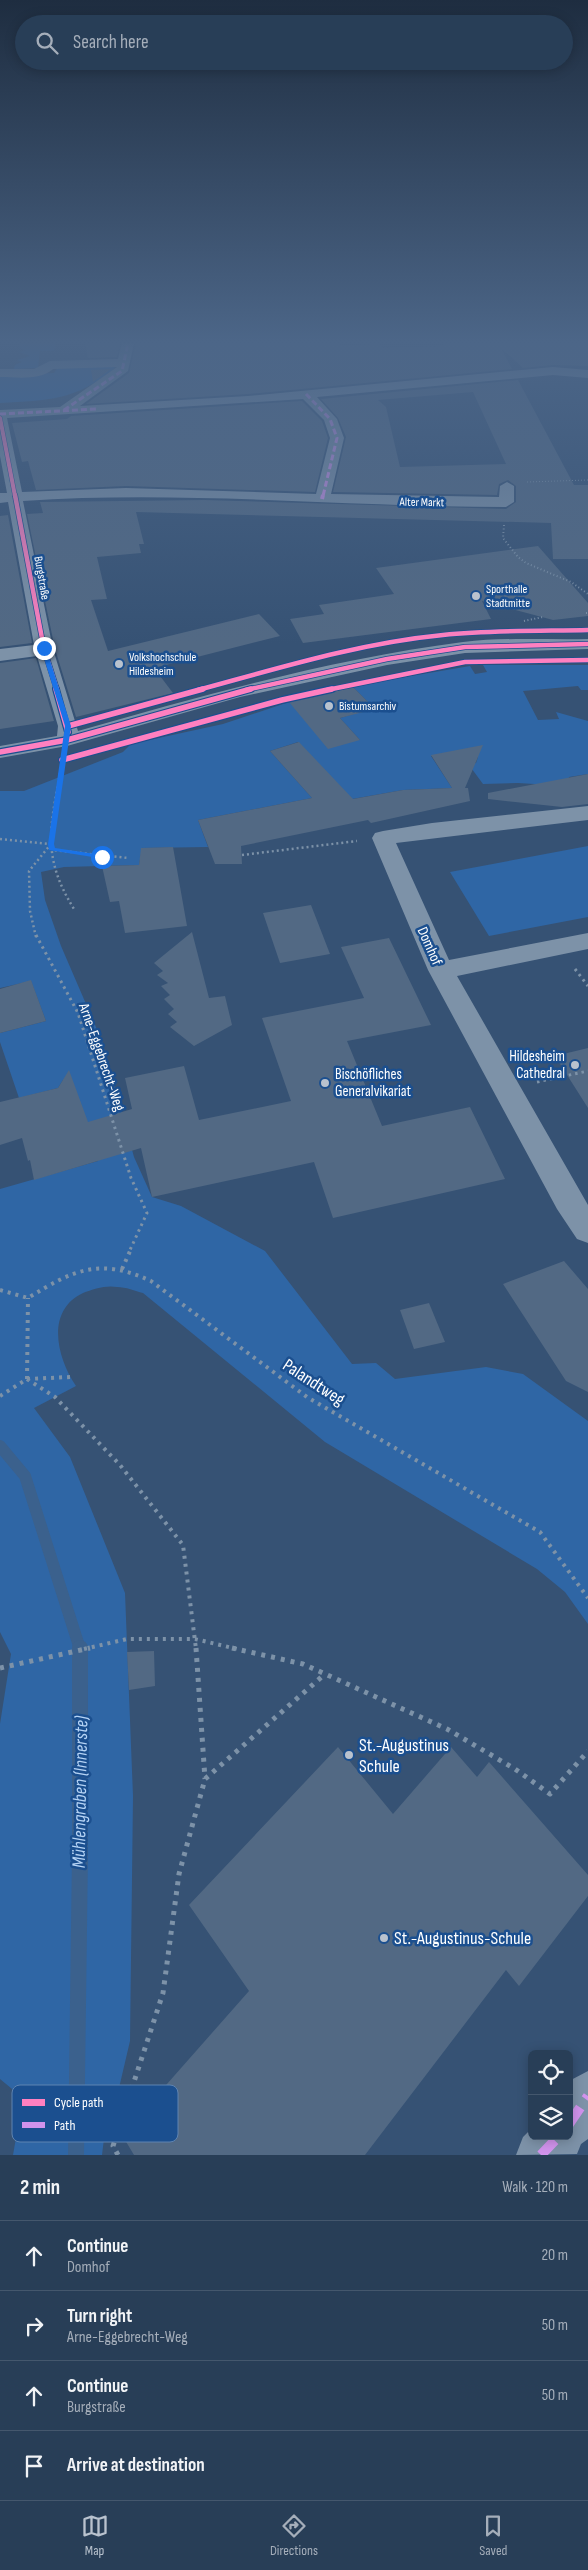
<!DOCTYPE html>
<html lang="en">
<head>
<meta charset="utf-8">
<style>
	body { margin:0; font-family:"Sofia Sans Condensed",sans-serif; background:#30455d; color:#f1f3f6 }
	.controls { position:absolute; right:15px; bottom:15px; display:grid; overflow:hidden; border-radius:8px; box-shadow:0 2px 12px #0003 }
	.controls button { width:45px; height:45px; display:grid; place-items:center; padding:0; border:0; border-bottom:1px solid #44576d; background:#283e57; color:#f1f3f6; font:25px sans-serif }
	.stop { position:absolute; width:15px; height:15px; margin:-11px; border:4px solid #1a73e8; border-radius:50%; background:#fff }
	.stop.end { background:#1a73e8; border-color:#fff; box-shadow:0 1px 5px #0008 }
	.list { margin:0; padding:0; list-style:none }
	h2 { display:flex; justify-content:space-between; align-items:center; height:65px; margin:0; padding:0 20px; font-size:21px }
	h2 small { font-size:16px; font-weight:400; color:#a5aeba }
	.list li { display:grid; grid-template-columns:32px 1fr auto; gap:15px; align-items:center; box-sizing:border-box; height:70px; padding:0 20px; border-top:1px solid #44576d }
	.list b { display:block; font-size:19px; white-space:nowrap }
	.list p { margin:0; font-size:16px; white-space:nowrap; color:#a5aeba }
	.list em { font-size:16px; font-style:normal; color:#a5aeba }
	.icon { flex:none; width:28px; height:28px; fill:none; stroke:currentColor; stroke-width:2; stroke-linecap:round; stroke-linejoin:round }
	.map { position:relative; flex:none; width:588px; height:2155px; overflow:hidden }
	.search { position:absolute; background:#283e57; box-shadow:0 2px 12px #0003; left:15px; right:15px; top:15px; height:55px; display:flex; align-items:center; gap:12px; box-sizing:border-box; padding:0 18px; border-radius:28px; color:#a5aeba; font-size:19px }
	.sheet { height:345px; background:#283e57 }
	nav { display:flex; justify-content:space-around; align-items:center; box-sizing:border-box; height:70px; border-top:1px solid #44576d; background:#283e57; font-size:14px; color:#a5aeba }
	nav a { display:grid; justify-items:center; gap:2px }
	nav .on { color:#b9c2ce }
	.map>svg:first-child { display:block }
	.green { fill:#2f66a5 }
	.lines { fill:none; stroke-linecap:round; stroke-linejoin:round }
	.stream-far1 { stroke:#3b618d; stroke-width:12 }
	.stream { stroke:#3b618d; stroke-width:16 }
	.building { fill:#526984; fill-rule:evenodd }
	.path-far5 { stroke:#7d92a8; stroke-width:1; stroke-dasharray:1 2; stroke-linecap:butt }
	.path-far4 { stroke:#7d92a8; stroke-width:2; stroke-dasharray:1 2.5; stroke-linecap:butt }
	.path-far3 { stroke:#7d92a8; stroke-width:2.5; stroke-dasharray:2 3; stroke-linecap:butt }
	.path-far2 { stroke:#7d92a8; stroke-width:3; stroke-dasharray:2.5 4; stroke-linecap:butt }
	.path-far1 { stroke:#7d92a8; stroke-width:4; stroke-dasharray:3 5; stroke-linecap:butt }
	.path { stroke:#7d92a8; stroke-width:5; stroke-dasharray:4 6; stroke-linecap:butt }
	.minor { fill:#7d92a8; fill-rule:evenodd }
	.quiet-far2 { stroke:#d193ec; stroke-width:3; stroke-dasharray:6 3; stroke-linecap:butt }
	.quiet-far1 { stroke:#d193ec; stroke-width:4; stroke-dasharray:8 4; stroke-linecap:butt }
	.quiet { stroke:#d193ec; stroke-width:10; stroke-dasharray:20 10; stroke-linecap:butt }
	.cycleway-far2-casing { stroke:#1b4f8f; stroke-width:5 }
	.cycleway-far1-casing { stroke:#1b4f8f; stroke-width:6 }
	.cycleway-casing { stroke:#1b4f8f; stroke-width:8 }
	.cycleway-far2 { stroke:#ff80c0; stroke-width:4 }
	.cycleway-far1 { stroke:#ff80c0; stroke-width:4.5 }
	.cycleway { stroke:#ff80c0; stroke-width:5.5 }
	.route { fill:#1a73e8 }
	.poi-dot { fill:#b9c2ce; stroke:#1b4f8f; stroke-width:2 }
	.labels { text-anchor:middle; stroke-width:5; stroke-linejoin:round; paint-order:stroke }
	.far-street-label { font-size:12px; fill:#fff; stroke:#1b4f8f }
	.far-poi-label { font-size:12px; fill:#fff; stroke:#1b4f8f; text-anchor:start }
	.street-label { font-size:15px; fill:#fff; stroke:#1b4f8f }
	.poi-label { font-size:15px; fill:#fff; stroke:#1b4f8f; text-anchor:end }
	.near-street-label { font-size:18px; fill:#fff; stroke:#1b4f8f }
	.near-poi-label { font-size:18px; fill:#fff; stroke:#1b4f8f; text-anchor:start }
	.near-water-label { font-size:19px; font-style:italic; fill:#b5d3f5; stroke:#1b4f8f }
	.key { fill:#1b4f8f; stroke:#5f84b1; stroke-width:1 }
	.key-label { font-size:14px; fill:#fff }
</style>
</head>
<body>
<div class="map">
<svg width="588" height="2155" viewBox="0 0 588 2155">
	<rect width="100%" height="100%" fill="#365274"/>
	<path class="green" d="M21,343H56L54,351H40L38,368L14,369L15,365L22,362L17,360L30,356L19,352L25,350L19,348Z
		M59,366H113L115,368C75,401 49,400 0,403V375L54,373Z
		M483,665H588V690H581L578,686L523,691L538,720L559,719L556,712L588,721V774L569,777L567,786L518,783L483,784L469,765L476,763L478,757L475,751L466,749L431,756L452,788L403,790L352,799L298,742L270,751L312,798L198,820L208,847L142,848L139,865L64,867L41,872L45,900L61,946L102,1041L134,1157L152,1197L181,1206L265,1251L352,1364L376,1363L395,1379L486,1367L523,1374L588,1421V1624L565,1592L537,1569L325,1442L143,1293C135,1291 126,1287 117,1287C106,1285 93,1289 83,1293C45,1311 57,1358 76,1386L34,1408L70,1457L125,1593L133,1796L130,2041L119,2088L107,2114L102,2155H13L23,2098L0,2079V1724L11,1654L0,1632V1189L98,1161L69,1082L63,1080L58,1088L19,1098L0,1042V1033L46,1021L31,981L0,988V791H24L123,752L131,744L223,724L289,702L360,740L340,718L374,708L352,686L470,666L475,674L487,672Z
		M588,846V917L489,936L450,872Z"/>
	<g class="lines">
		<path class="stream-far1" d="M0,1446L25,1476L80,1649"/>
		<path class="stream" d="M76,2155L80,1853V1648"/>
	</g>
	<path class="building" d="M85,343H120L117,357L88,358Z
		M136,343H339V346L379,344L382,348L444,346L442,343H588V366L553,365L523,368L501,348L512,369L248,394L86,404L129,373Z
		M111,369L93,382L91,370Z
		M518,380L574,485H588V559H553L551,523L136,512L144,544H139L141,553L97,557L107,599L91,600L108,651L259,614L280,636L154,668L173,693L76,717L55,649L27,514L43,513L40,502L204,500L506,509L516,502V486L508,480L499,484L497,495L333,492L346,437L338,418L321,399ZM473,392L506,464L400,467L386,407L378,400Z
		M302,401L322,421L328,438L315,492L126,486L36,490L28,461L22,462L12,423L67,419L71,416Z
		M8,515L32,643L0,647V516Z
		M538,546L588,603V616L553,620L482,601L491,619L303,643L290,619L324,614L319,605L394,594L376,568Z
		M36,658L54,721L0,729V663Z
		M352,686L375,709L340,718L360,740L328,749L289,702Z
		M299,742L353,799L403,790L452,788L431,755L483,745L465,788H468L470,801L371,823L368,820L241,846L242,864H215L198,820L312,798L270,751Z
		M588,774V804L562,807L488,799V793Z
		M173,847L187,926L125,933L119,901L110,902L102,866L139,865L141,848Z
		M311,905L330,954L280,963L263,913Z
		M192,932L209,998L225,996L232,1025L194,1046L170,1027L177,1022L168,1014L174,1009L164,999L170,995L161,986L168,983L157,975L163,971L154,963Z
		M389,938L431,1025L347,1041L382,1126L470,1107L505,1179L333,1218L314,1162L152,1197L141,1148L34,1180L30,1160L28,1161L22,1138L0,1145V1102L58,1088L69,1070L88,1122L132,1109L125,1078L184,1066L199,1120L291,1101L262,1018L364,998L341,947Z
		M31,980L46,1021L0,1033V989Z
		M588,1048V1108L555,1056Z
		M564,1261L588,1289V1392L566,1381L503,1284Z
		M429,1303L445,1342L414,1349L400,1310Z
		M154,1651L155,1686L129,1690L127,1652Z
		M338,1747L393,1814L451,1747L477,1777L489,1762L588,1875V1896L519,1986L506,1970L365,2155H134L122,2135L249,1991L189,1905Z"/>
	<g class="lines">
		<path class="path-far5" d="M527,482L588,480"/>
		<path class="path-far4" d="M504,525L503,538L518,557L526,563L571,582L588,594
			M586,613H588
			M524,621L543,617"/>
		<path class="path-far3" d="M62,762C52,822 39,853 74,909
			M0,839L50,844
			M52,847L53,850L128,858
			M242,855L357,841
			M36,937L30,911L29,871L51,844"/>
		<path class="path-far2" d="M36,935L78,1013L131,1178L147,1213L130,1250
			M575,969L588,986
			M537,1082L588,1071"/>
		<path class="path-far1" d="M122,1269L131,1249
			M0,1290L28,1298C73,1270 100,1257 151,1281L307,1397L540,1532L588,1598
			M27,1379L55,1397L120,1465L183,1545L196,1649
			M27,1379L28,1298
			M0,1396L27,1379L70,1377
			M84,1649L127,1639H195L237,1649"/>
		<path class="path" d="M196,1648L205,1779
			M232,1648L303,1664L447,1729L515,1769L550,1794L588,1751
			M0,1668L90,1648
			M118,2155L113,2146L163,1993L179,1874L205,1779L325,1674"/>
		<path class="minor" d="M122,343H134L128,371L80,406L248,396L553,367L588,370V378L553,375L317,397L337,419L344,438L331,494L499,497L500,486L507,482L514,486V502L506,507C345,507 184,490 23,501L53,649L78,731C204,695 332,659 463,642C503,637 547,640 588,639V649L465,653L387,665L240,697L67,746L0,758V746L57,736L58,726L37,656L0,661V649L34,645L8,502L0,503V493H7L0,456V410L60,407L117,367L53,369C39,381 17,377 0,377V369H34L50,361L118,359ZM303,399L324,420L330,438L316,494L126,488L22,492L7,418Z
			M588,806V820L396,843L449,960L588,933V949L457,976L588,1205V1243L577,1239L557,1209L428,970L372,838L375,833L383,831L432,823Z
			M588,2071V2139L581,2144L577,2154L516,2155L523,2137L532,2128V2136H569V2081Z"/>
		<path class="quiet-far2" d="M306,394L330,419L337,438L323,496
			M64,410L122,371L128,343
			M0,414L96,409"/>
		<path class="quiet-far1" d="M322,499L323,495"/>
		<path class="quiet" d="M569,2124L588,2096
			M541,2155L559,2136"/>
		<g class="cycleway-far2-casing">
			<path id="cycleway-far2" d="M0,418L15,496"/>
		</g>
		<g class="cycleway-far1-casing">
			<path id="cycleway-far1" d="M15,495L44,649L57,690
				M198,690C279,668 360,643 443,635C491,630 540,631 588,630
				M246,690L387,659L465,647L588,644
				M327,690L465,662L588,660"/>
		</g>
		<g class="cycleway-casing">
			<path id="cycleway" d="M56,689L68,732
				M68,726L203,689
				M0,752L67,740L251,689
				M62,760L282,700L332,689"/>
		</g>
		<use href="#cycleway-far2" class="cycleway-far2"/>
		<use href="#cycleway-far1" class="cycleway-far1"/>
		<use href="#cycleway" class="cycleway"/>
	</g>
	<linearGradient id="sky" x2="0" y2="1"><stop stop-color="#1e2d40"/><stop offset="0.53" stop-color="#4c6688"/><stop offset="1" stop-color="#4c6688" stop-opacity="0"/></linearGradient>
	<rect width="588" height="644" fill="url(#sky)"/>
	<path class="route" d="M44,647L46,648L71,726L54,844L55,848L102,855L105,859L49,850L48,844L65,726L41,648Z"/>
	<g class="poi-dot">
		<circle cx="476" cy="596" r="5"/>
		<circle cx="119" cy="664" r="5"/>
		<circle cx="329" cy="706" r="5"/>
		<circle cx="575" cy="1065" r="5"/>
		<circle cx="325" cy="1083" r="5"/>
		<circle cx="349" cy="1755" r="5"/>
		<circle cx="384" cy="1938" r="5"/>
	</g>
	<g class="labels">
		<g class="far-street-label">
			<text transform="translate(422 502) rotate(1)" y="4">Alter Markt</text>
			<text transform="translate(42 578) rotate(80)" y="4">Burgstraße</text>
		</g>
		<g class="far-poi-label">
			<text x="486" y="593">Sporthalle<tspan x="486" dy="14">Stadtmitte</tspan></text>
			<text x="129" y="661">Volkshochschule<tspan x="129" dy="14">Hildesheim</tspan></text>
			<text x="339" y="710">Bistumsarchiv</text>
		</g>
		<g class="street-label">
			<text transform="translate(430 946) rotate(66)" y="5">Domhof</text>
			<text transform="translate(102 1057) rotate(71)" y="5">Arne-Eggebrecht-Weg</text>
		</g>
		<g class="poi-label">
			<text x="565" y="1061">Hildesheim<tspan x="565" dy="17">Cathedral</tspan></text>
			<text x="335" y="1079" text-anchor="start">Bischöfliches<tspan x="335" dy="17">Generalvikariat</tspan></text>
		</g>
		<g class="near-street-label">
			<text transform="translate(314 1382) rotate(33)" y="6">Palandtweg</text>
		</g>
		<g class="near-poi-label">
			<text x="359" y="1751">St.-Augustinus<tspan x="359" dy="21">Schule</tspan></text>
			<text x="394" y="1944">St.-Augustinus-Schule</text>
		</g>
		<g class="near-water-label">
			<text transform="translate(79 1792) rotate(-89)" y="7">Mühlengraben (Innerste)</text>
		</g>
	</g>
	<rect x="12" y="2085" width="166" height="57" rx="8" class="key"/>
	<rect x="22" y="2099" width="23" height="7" fill="#ff80c0"/>
	<rect x="22" y="2122" width="23" height="6" fill="#d193ec"/>
	<g class="key-label">
		<text x="54" y="2107">Cycle path</text>
		<text x="54" y="2130">Path</text>
	</g>
</svg>
<div class="controls">
<button><svg class="icon" aria-label="locate" viewBox="0 0 24 24"><circle cx="12" cy="12" r="6"/><path d="M12 2v4M12 18v4M2 12h4M18 12h4"/></svg></button>
<button><svg class="icon" aria-label="layers" viewBox="0 0 24 24"><path d="M12 4l9 5-9 5-9-5zM3 14l9 5 9-5"/></svg></button>
</div>
<div class="stop" style="left:102px;top:857px"></div>
<div class="stop end" style="left:44px;top:648px"></div>
<div class="search"><svg class="icon" aria-label="search" viewBox="0 0 24 24"><circle cx="10" cy="10" r="6"/><path d="M15 15l6 6"/></svg>Search here</div>
</div>
<section class="sheet">
<h2>2 min<small>Walk · 120 m</small></h2>
<ul class="list">
<li><svg class="icon" aria-label="ahead" viewBox="0 0 24 24"><path d="M12 20V5M6 11l6-6 6 6"/></svg><div><b>Continue</b><p>Domhof</p></div><em>20 m</em></li>
<li><svg class="icon" aria-label="right" viewBox="0 0 24 24"><path d="M7 20v-9h11M14 6l5 5-5 5"/></svg><div><b>Turn right</b><p>Arne-Eggebrecht-Weg</p></div><em>50 m</em></li>
<li><svg class="icon" aria-label="ahead" viewBox="0 0 24 24"><path d="M12 20V5M6 11l6-6 6 6"/></svg><div><b>Continue</b><p>Burgstraße</p></div><em>50 m</em></li>
<li><svg class="icon" aria-label="arrive" viewBox="0 0 24 24"><path d="M6 21V4h12l-3 4 3 4H6"/></svg><div><b>Arrive at destination</b></div></li>
</ul>
</section>
<nav>
<a class="on"><svg class="icon" aria-label="map" viewBox="0 0 24 24"><path d="M3 6l6-2 6 2 6-2v14l-6 2-6-2-6 2zM9 4v14M15 6v14"/></svg>Map</a>
<a><svg class="icon" aria-label="directions" viewBox="0 0 24 24"><path d="M12 3l9 9-9 9-9-9zM9 14v-3h6M13 9l2 2-2 2"/></svg>Directions</a>
<a><svg class="icon" aria-label="saved" viewBox="0 0 24 24"><path d="M7 4h10v16l-5-4-5 4z"/></svg>Saved</a>
</nav>
</body>
</html>
